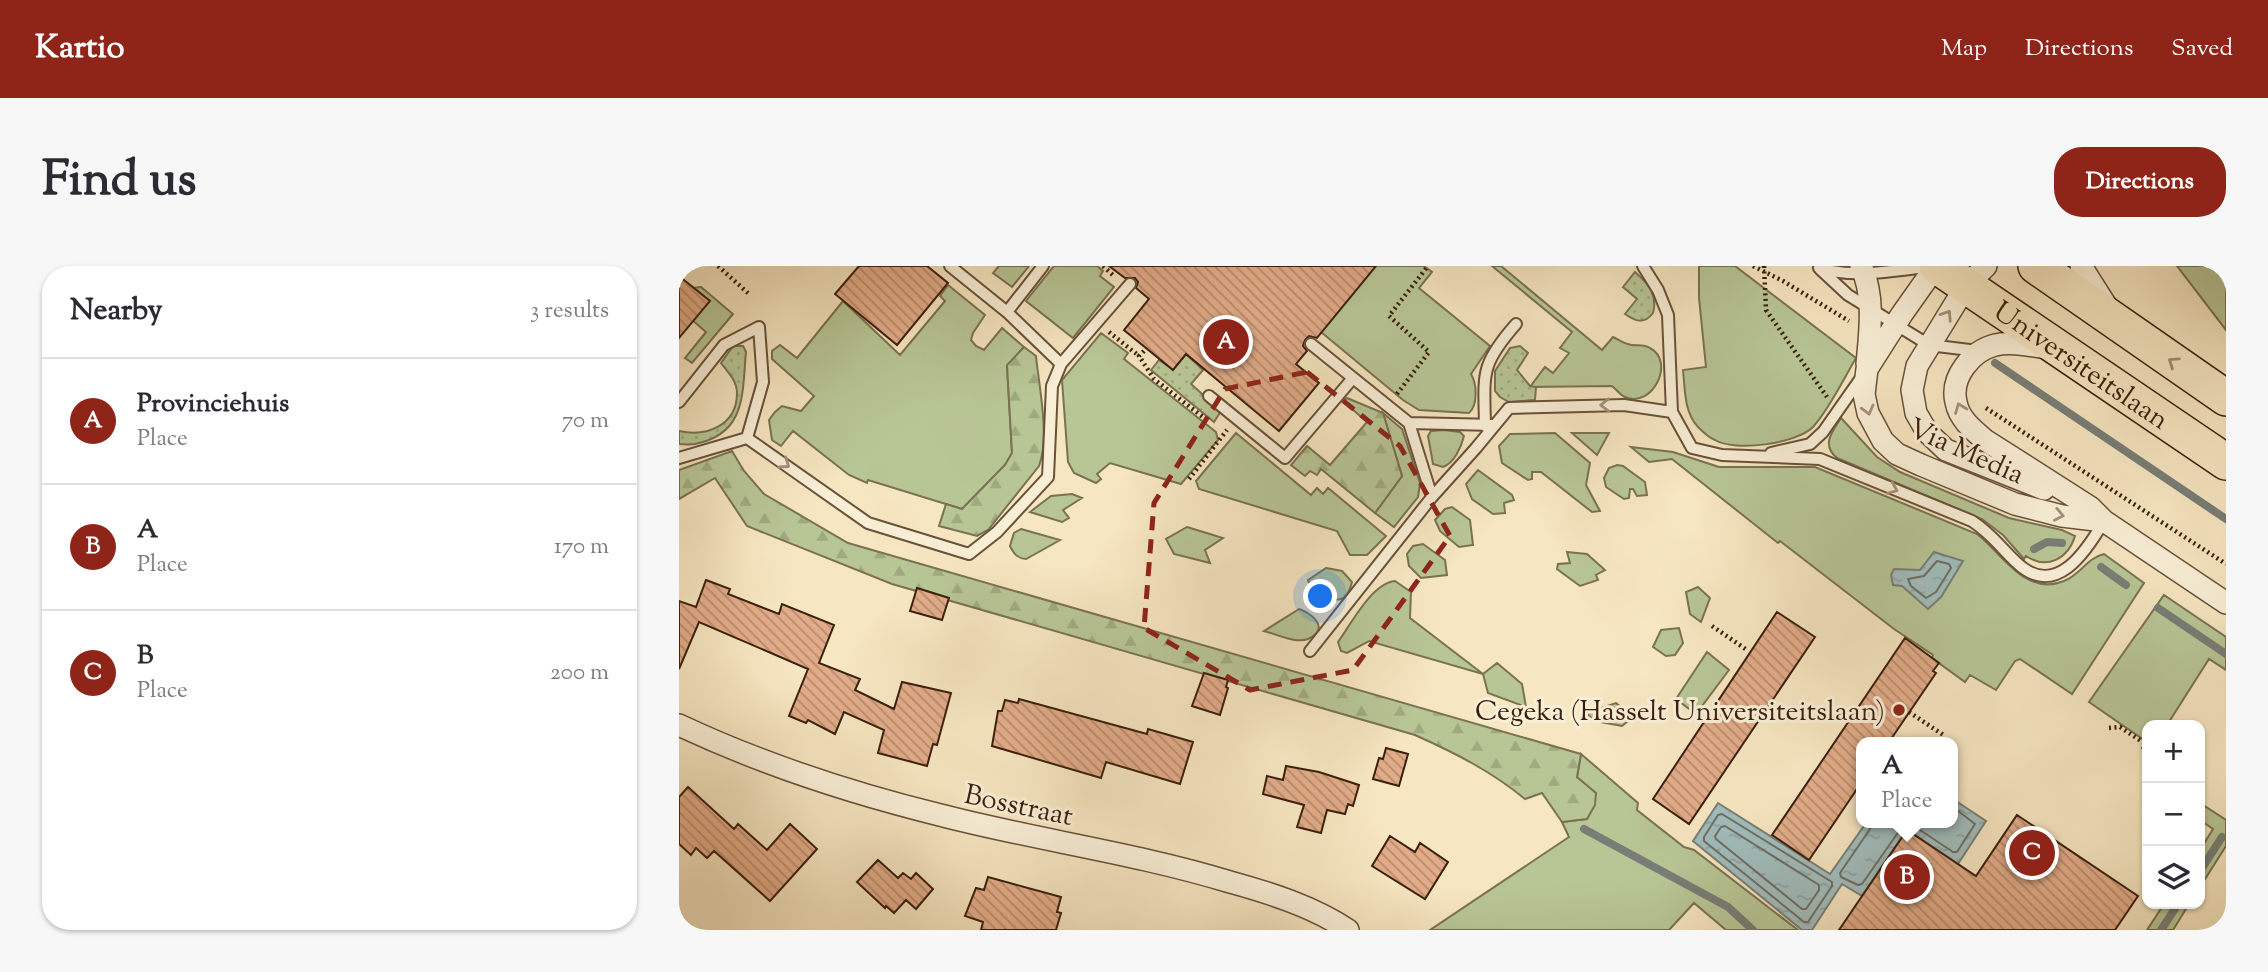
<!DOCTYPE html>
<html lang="en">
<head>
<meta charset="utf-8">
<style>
	body { margin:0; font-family:"Sorts Mill Goudy",serif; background:#f7f7f7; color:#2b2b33 }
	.controls { position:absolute; right:21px; bottom:21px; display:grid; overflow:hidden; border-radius:14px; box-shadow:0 2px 5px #0004 }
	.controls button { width:63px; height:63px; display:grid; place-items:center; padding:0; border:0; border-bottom:2px solid #e1e1e2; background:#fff; color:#2b2b33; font:35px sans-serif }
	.you { position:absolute; left:642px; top:331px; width:24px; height:24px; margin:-18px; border:5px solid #fff; border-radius:50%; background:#1a73e8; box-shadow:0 0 0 10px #1a73e833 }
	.badge { display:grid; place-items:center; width:46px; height:46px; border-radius:50%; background:#8f2418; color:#fff; font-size:23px; font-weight:700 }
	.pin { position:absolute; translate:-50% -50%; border:4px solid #fff; box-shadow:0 2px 7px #0006 }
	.popup { position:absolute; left:1177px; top:471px; width:102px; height:91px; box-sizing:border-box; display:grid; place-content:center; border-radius:14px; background:#fff; filter:drop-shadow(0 2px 5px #0005); font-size:23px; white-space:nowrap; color:#7c7c81 }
	.popup b { font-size:26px; color:#2b2b33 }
	.popup::after { content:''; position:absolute; left:50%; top:100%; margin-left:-14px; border:14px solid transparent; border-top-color:#fff }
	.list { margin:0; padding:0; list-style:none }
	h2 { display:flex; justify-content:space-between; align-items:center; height:91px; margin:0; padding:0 28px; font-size:30px }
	h2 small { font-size:23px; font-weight:400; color:#7c7c81 }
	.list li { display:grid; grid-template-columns:46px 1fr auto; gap:21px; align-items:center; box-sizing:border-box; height:126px; padding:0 28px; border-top:2px solid #e1e1e2 }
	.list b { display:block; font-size:26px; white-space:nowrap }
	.list p { margin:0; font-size:23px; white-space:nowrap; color:#7c7c81 }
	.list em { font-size:23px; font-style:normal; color:#7c7c81 }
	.icon { flex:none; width:38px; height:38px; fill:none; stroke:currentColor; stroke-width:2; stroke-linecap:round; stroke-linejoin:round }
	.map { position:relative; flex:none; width:1547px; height:664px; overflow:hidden; border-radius:28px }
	header { display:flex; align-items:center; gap:42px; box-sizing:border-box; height:98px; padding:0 35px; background:#8f2418; color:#fff }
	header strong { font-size:33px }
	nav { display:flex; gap:38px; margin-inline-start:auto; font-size:24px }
	.intro { display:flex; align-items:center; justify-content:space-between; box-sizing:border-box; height:168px; padding:0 42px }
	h1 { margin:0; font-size:49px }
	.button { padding:18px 32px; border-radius:28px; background:#8f2418; color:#fff; font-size:24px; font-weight:700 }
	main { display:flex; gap:42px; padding:0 42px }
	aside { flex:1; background:#fff; border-radius:28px; box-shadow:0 2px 5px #0004 }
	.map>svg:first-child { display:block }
	.green { fill:#b8c696; stroke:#7a7252; stroke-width:2 }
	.forest { fill:url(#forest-firs); stroke:#7a7252; stroke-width:2 }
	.garden { fill:url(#garden-dots); stroke:#7a7252; stroke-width:2 }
	.water { fill:url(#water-ripples); stroke:#787e77; stroke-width:2 }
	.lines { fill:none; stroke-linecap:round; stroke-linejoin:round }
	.shore { stroke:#6e6e65; stroke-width:2 }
	.stream { stroke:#787e77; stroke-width:8 }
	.building { fill:url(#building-back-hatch); stroke:#3b1f0d; stroke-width:2 }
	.service-casing { stroke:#6a513a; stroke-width:14 }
	.minor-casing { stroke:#6a513a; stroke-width:24 }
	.trunk-casing { stroke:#3b1f0d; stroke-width:38 }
	.path { stroke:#3b1f0d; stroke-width:4.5; stroke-dasharray:2 3.5; stroke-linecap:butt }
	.service { stroke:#f9efd7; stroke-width:10 }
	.minor { stroke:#f9efd7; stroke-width:21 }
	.trunk { stroke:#f6e6c1; stroke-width:35 }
	.oneway { stroke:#a4917c }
	.oneway2 { stroke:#a28c70 }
	.marked { fill:none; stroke:#8f2418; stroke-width:5; stroke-dasharray:14 9; stroke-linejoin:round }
	.poi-dot { fill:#8f2418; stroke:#f9efd7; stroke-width:2.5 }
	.labels { text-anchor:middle; stroke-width:6; stroke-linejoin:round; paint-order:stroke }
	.street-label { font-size:28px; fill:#3b1f0d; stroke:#f9efd7 }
	.poi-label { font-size:28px; fill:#3b1f0d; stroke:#f9efd7; text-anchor:end }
</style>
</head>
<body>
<header>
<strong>Kartio</strong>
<nav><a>Map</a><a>Directions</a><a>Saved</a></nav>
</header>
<div class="intro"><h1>Find us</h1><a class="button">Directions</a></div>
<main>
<aside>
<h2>Nearby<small>3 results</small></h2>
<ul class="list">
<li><span class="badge">A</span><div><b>Provinciehuis</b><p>Place</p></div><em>70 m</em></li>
<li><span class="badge">B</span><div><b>A</b><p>Place</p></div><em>170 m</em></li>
<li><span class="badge">C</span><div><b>B</b><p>Place</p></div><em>200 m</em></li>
</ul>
</aside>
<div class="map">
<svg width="1547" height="664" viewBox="0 0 1547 664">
	<defs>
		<pattern id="forest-firs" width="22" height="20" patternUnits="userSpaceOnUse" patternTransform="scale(1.75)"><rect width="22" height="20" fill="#b8c696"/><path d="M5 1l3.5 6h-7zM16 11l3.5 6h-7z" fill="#9faa80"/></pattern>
		<pattern id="garden-dots" width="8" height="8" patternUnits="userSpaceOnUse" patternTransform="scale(1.75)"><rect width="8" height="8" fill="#b8c696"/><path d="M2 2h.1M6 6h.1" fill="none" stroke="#9faa80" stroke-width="1.8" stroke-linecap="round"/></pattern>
		<pattern id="water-ripples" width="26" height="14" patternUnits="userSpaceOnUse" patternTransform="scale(1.75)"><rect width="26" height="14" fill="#a1bdbd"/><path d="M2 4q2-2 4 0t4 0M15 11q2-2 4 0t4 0" fill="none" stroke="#8ca2a1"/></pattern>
		<pattern id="building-back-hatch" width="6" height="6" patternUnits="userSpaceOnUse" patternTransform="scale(1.75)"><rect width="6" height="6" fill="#e2ac89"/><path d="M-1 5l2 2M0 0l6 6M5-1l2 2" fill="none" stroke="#b88b6e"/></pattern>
	</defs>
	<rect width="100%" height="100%" fill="#f6e6c1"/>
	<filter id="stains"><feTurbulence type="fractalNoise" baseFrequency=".00286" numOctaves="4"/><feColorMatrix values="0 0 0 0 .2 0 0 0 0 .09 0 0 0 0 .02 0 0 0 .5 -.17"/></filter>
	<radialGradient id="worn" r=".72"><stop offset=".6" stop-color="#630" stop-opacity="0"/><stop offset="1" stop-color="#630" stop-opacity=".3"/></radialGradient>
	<path class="green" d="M320,0H350L333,21L314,7Z
		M375,0H418L424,5L421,10L435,21L394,72L347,35Z
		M676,0H745L753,6L740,22L811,80L792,108C798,118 799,139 790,147L740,144L724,134L642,66Z
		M813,0H822L923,84L934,71C939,73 944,77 949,78C956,81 964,77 971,82C997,96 973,143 946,131C942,130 937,123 933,120L851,121L866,101L874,107L890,87L881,82L893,66Z
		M1020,0H1056L1177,92C1164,114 1151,142 1134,161C1117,178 1056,186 1036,174C1030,172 1023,165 1019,161C1005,146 1006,123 1004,104L1027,101L1020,32Z
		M1498,0H1547V64Z
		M269,19L306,49L294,67L292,74L297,80L305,84L323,62L345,81L328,100L333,187L326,199L283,243L189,214L188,217L170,209L114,165L102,180L93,174L90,154L96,146L103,140L122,145L135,130L93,93V85L101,79L118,92L164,35L221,89L266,35L261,30Z
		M22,21L54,48L13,97L6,92L27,66L12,53L13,22Z
		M422,67L449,87L445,93L537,166L539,174L502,218L431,197L418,208L422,213L417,217L395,207L389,196L383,114Z
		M704,147L723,163L741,217L739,231L715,261L696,247L723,210Z
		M1162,152L1198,191L1221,206L1330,252L1383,264L1396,270C1389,293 1368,304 1347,290L1345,293L1324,269L1303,253L1158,192C1142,179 1153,166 1162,152Z
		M765,164L781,166L785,170C782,182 775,197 764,201L754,198L749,170L752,165Z
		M557,167L632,229L638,222L644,228L649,222L707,270L688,289H671L658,265L520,223L517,215Z
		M876,167L911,197L907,219L921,245L913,246L862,206H853V213L849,214L823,197L820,180L831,168Z
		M893,167H930L918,189Z
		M952,181L994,186L1040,201H1136L1298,268C1323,287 1346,331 1385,315C1401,309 1408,292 1425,288L1465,317L1393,428L1341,393L1336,395L1317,424L1291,409L1286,416L1253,392L1254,389L1215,363L1101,275L1099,277L993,193L970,196Z
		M938,199L944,200L966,216L968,229L958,230L954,223H951L950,232L945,233L927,221L925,212L930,202Z
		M799,204L833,229L835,234L825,237L826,247L814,248L793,233L787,218Z
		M393,228L403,232L384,244L390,252L383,256L351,246L372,230Z
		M773,241L791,254L794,279L780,281L761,265L756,254L766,243Z
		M508,261L544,272L526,284L531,297L495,288L487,273Z
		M342,263L381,274L347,293C338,292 335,288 331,280L335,267Z
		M744,278L766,294L768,309L742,312L730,300L728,288L734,280Z
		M888,286L908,288L926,304L917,309L919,314L901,320L878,303L879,298L891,297Z
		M647,302L663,305L673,316C667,341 655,334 635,328L629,314Z
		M716,315L732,326L731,352L804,408L818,397L843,418L847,441L809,427L804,408L690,375L668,387L662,385L659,376C672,358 693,317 716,315Z
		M1019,321L1031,332L1022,356L1011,348L1007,326Z
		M1485,329L1547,371V404L1530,393L1488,459H1468V476L1410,436Z
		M620,343C633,347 652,363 629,373C617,378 597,368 585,365Z
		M1000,362L1004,377L996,389L987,390L974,381L982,364Z
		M1028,386L1050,404L1017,448L997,433Z
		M937,437L954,451L943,460L916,455L907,447Z
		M902,488L959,537L958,544L1005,581L1015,584L1119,664H1047L1015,637L990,664H751L890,571L883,556L908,553L898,511Z
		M1521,537L1547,554V580L1521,621V584L1534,563L1521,554Z
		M1485,638H1510L1494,664H1468Z"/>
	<path class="forest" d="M345,81L357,90C360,121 371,171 360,200L309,264L298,270L260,260L267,238L283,243L326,199L333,187L328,99Z
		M668,132L704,147L723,210L696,247L642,203L638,209L631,205L626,210L612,199L628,180L651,199L688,156L664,135Z
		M53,185L65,205L85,228L169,277L902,488L898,511L917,527L916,539L908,553L883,556L863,527L846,533C812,505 776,487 736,469L213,318L68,260L36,212L0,233V204Z"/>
	<path class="garden" d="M956,6C969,17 979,29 974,47C965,59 956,55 946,48L958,33L944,21Z
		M54,80H64L67,86C63,126 68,168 16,178C11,179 5,178 0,178V165C27,171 58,160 58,127C58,115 49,106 42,97Z
		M841,80L849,87L838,104L851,120L857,121L856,134L830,136L821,131L816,125V105L831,82Z
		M507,88L524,104L512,118L542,145L535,156L472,104L480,94L494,103Z"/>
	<path class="water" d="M1255,286L1284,295L1262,331L1249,343L1223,320L1214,319L1212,309L1215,303L1241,304Z
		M1274,533L1307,555L1277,601L1272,594L1228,564L1183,630L1163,618L1133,664H1123L1014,575L1039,537L1151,608L1187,557H1274Z"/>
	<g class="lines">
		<path class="shore" d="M1258,295L1270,298L1272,302L1257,326L1247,332L1232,320L1229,313L1245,310Z
			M1043,548L1153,616V620L1129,656H1125L1025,575V571L1039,549Z
			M1192,557L1191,563L1161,607L1162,611L1179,619L1183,618L1225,558H1232L1274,586H1278L1296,558L1274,541
			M1046,560L1140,619V624L1127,643H1123L1037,573L1036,570L1042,561Z"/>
		<path class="stream" d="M1316,97L1547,253
			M1355,283L1368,276L1383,277
			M1422,301L1447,319
			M1479,342L1547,388
			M905,563L1049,641L1074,664
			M1521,605L1543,571
			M1482,664L1499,638"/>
	</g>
	<path class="building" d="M180,0H248L269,17L218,79L156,28Z
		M430,0H697L638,72L630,70L626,74L624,80L628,85L617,98L640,117L600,165L507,88L494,104L445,64L470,33L457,22L459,16L456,12H446Z
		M0,10L31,35L0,72Z
		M27,314L51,323L49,328L100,348L103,338L155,359L140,397L181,413L176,424L215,443L223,416L272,427L258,479L254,478L248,500L199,487L205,464L165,446L156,468L129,454L127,457L110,450L129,403L20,356L0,403V335L17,341Z
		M238,322L270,332L263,354L231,345Z
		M1098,346L1136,371L1010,558L974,533Z
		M1226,372L1260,397L1254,405L1257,407L1210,476H1182V517L1130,594L1093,569Z
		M525,407L549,414L547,421L549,422L541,449L513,440Z
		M340,433L468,468L469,463L514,476L501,518L427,496L422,512L313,480L319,445H323L326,434L339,437Z
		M707,482L729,488L720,520L694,513L700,492L704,493Z
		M607,500L640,506L680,519L674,540L669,538L666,548L648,544L642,567L618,561L625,539L584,528L588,510L604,514Z
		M9,521L55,563L59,558L88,584L111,558L138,583L91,635L35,585L28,592L17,582L12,589L0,578V531Z
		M1338,549L1459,630L1436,664H1160L1228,564L1297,610Z
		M711,570L736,586L741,577L769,596L746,633L693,600Z
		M199,594L219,612L224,607L232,613L237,607L254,623L237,643L227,634L215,647L207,640L206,642L178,616Z
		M309,611L382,631L378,646L382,647L377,664H302L304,656L286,650L297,622L305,624Z"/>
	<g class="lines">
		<g class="service-casing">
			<path id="service" d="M964,0L979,24L989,49L993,146L1013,182L1043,189L1141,193L1293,255C1314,269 1320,280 1337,296C1376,334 1407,286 1425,255
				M1140,2C1176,13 1217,4 1255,0
				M1141,3L1169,29L1250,79L1299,85
				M328,46L364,0
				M632,78L730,157
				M382,98L451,18
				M530,130L606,192L674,112
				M0,136L45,79L80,61L84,116L68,172
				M806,160C805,107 801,99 837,58
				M1092,187L1131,178L1144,166L1184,109
				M0,192L68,172L189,257L290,288L318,266L369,211L373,120L382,98L328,46L271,0
				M753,231L730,157L816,159
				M631,385L753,231L797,182L830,142L945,139L993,146"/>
		</g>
		<g class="minor-casing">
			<path id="minor" d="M1182,0C1196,30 1191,66 1188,98
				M1257,0L1223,48L1188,103L1185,128L1189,147L1204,175L1218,188L1242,199L1336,238L1383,250L1425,255
				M1307,0L1287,20L1238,100L1233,124L1237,147L1248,166L1267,184L1365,223
				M1402,0L1428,41
				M1370,82C1352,80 1333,75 1316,79C1293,85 1271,111 1277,136C1280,153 1294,164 1306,174L1411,241L1425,255L1547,337
				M0,459C83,498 172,527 261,549C357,574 456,587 551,616C591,627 635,641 669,664"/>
		</g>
		<g class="trunk-casing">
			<g id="trunk">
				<path id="s1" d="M1258,0L1547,196"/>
				<path d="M1357,0L1547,132"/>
			</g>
		</g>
		<path class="path" d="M39,0L70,28
			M424,0L436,11
			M1074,0L1104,15L1170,55
			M1085,0L1087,44L1148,131
			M430,66L460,90
			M465,85L460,90L475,113L524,151
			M718,128L750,86L710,50L749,0
			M1307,142L1547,298
			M510,213L548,164
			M1033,360L1068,384
			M1230,446L1266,470
			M1430,462L1441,461L1465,477L1463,480L1468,485"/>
		<use href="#service" class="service"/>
		<use href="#minor" class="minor"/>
		<use href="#trunk" class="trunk"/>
	</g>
	<defs><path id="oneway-chevron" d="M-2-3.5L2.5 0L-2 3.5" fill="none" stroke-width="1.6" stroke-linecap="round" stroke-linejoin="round" transform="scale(1.75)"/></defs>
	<g class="oneway">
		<use href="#oneway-chevron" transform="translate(1268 49) rotate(-57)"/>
		<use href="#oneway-chevron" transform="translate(926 139) rotate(179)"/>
		<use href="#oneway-chevron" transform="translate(1281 142) rotate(-111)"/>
		<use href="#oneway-chevron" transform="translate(1189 144) rotate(75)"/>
		<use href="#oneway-chevron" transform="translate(106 198) rotate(35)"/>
		<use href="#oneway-chevron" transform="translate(1214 223) rotate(23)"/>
		<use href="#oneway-chevron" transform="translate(1380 249) rotate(11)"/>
	</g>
	<use class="oneway2" href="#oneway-chevron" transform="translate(1494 96) rotate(-146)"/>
	<path class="marked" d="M628,106L721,180L771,270L674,404L571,424L465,362L475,237L546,123Z"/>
	<circle class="poi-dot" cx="1220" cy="444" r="7"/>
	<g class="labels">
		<g class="street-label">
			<text dy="10" stroke="none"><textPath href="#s1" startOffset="175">Universiteitslaan</textPath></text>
			<text transform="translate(1288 184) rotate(24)" y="10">Via Media</text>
			<text transform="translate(340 538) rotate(12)" y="10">Bosstraat</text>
		</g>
		<g class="poi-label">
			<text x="1206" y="454">Cegeka (Hasselt Universiteitslaan)</text>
		</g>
	</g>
	<rect width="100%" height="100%" filter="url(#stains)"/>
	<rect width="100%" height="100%" fill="url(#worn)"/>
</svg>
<div class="controls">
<button>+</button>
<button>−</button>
<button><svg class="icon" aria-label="layers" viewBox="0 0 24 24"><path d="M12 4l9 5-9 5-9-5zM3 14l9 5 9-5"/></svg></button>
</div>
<div class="you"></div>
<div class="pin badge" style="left:547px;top:76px">A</div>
<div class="pin badge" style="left:1228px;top:611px">B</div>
<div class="popup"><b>A</b>Place</div>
<div class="pin badge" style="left:1353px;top:587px">C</div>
</div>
</main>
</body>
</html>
